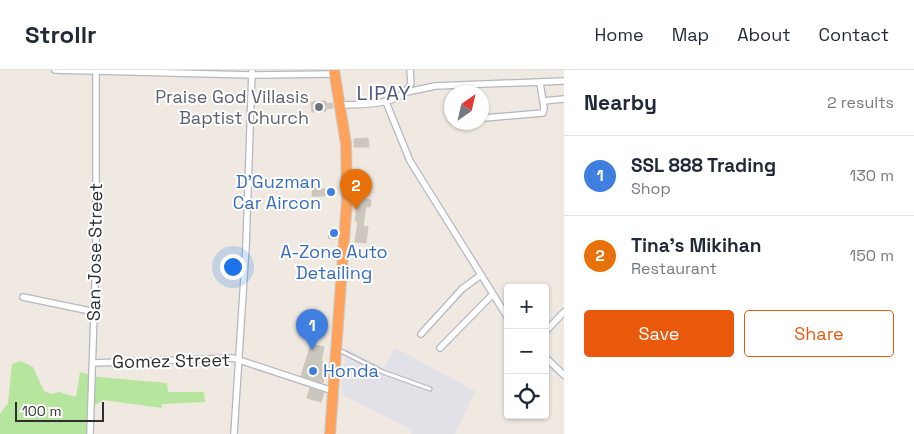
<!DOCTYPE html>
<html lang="en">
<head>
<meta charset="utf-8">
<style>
	body { margin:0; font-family:"Space Grotesk",sans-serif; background:#f6f6f7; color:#1f2937 }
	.controls { position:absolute; right:15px; bottom:15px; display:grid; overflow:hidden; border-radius:5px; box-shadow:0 1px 4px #0004 }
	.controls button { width:45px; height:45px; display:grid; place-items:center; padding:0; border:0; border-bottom:1px solid #e0e1e3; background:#fff; color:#1f2937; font:25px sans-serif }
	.compass { position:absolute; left:444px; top:15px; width:45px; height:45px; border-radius:50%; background:#fff; box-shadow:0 1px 4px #0004; rotate:34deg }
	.scale { position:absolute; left:15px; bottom:12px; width:89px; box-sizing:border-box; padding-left:5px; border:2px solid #2e2e2e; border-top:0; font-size:14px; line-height:18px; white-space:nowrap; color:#2e2e2e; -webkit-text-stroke:4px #fff; paint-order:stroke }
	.you { position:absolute; left:232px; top:196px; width:18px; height:18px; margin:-12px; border:4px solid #fff; border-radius:50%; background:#1a73e8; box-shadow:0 0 0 8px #1a73e833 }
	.badge { display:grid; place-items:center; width:32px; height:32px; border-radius:50%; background:#ea580c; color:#fff; font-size:16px; font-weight:700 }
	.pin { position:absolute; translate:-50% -41px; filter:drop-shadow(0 1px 2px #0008) }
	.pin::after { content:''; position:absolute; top:26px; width:18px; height:15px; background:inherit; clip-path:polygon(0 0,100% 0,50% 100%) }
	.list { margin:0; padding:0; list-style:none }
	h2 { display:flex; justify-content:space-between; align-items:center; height:65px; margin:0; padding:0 20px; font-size:21px }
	h2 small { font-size:16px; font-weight:400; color:#747a83 }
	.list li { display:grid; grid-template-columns:32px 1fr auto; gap:15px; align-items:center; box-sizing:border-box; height:80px; padding:0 20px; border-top:1px solid #e0e1e3 }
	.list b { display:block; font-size:19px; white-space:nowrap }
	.list p { margin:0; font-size:16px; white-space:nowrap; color:#747a83 }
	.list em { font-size:16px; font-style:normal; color:#747a83 }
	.actions { display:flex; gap:10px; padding:15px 20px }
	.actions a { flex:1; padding:11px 0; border:1px solid #ea580c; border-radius:5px; text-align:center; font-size:18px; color:#ea580c }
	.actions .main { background:#ea580c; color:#fff }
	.icon { flex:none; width:28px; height:28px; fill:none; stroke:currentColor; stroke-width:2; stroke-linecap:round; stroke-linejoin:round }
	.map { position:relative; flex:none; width:564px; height:364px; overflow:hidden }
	header { display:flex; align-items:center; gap:30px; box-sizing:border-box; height:70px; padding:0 25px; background:#fff; border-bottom:1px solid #e0e1e3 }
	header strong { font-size:24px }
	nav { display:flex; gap:28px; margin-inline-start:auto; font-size:18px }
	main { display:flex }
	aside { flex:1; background:#fff }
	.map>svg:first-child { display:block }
	.industrial { fill:#e3e1e8 }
	.green { fill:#b6e59e }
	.building { fill:#cbc7bf; stroke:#cbc5ba }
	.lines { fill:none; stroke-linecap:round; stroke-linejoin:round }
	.lane-casing { stroke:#b4b7c1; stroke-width:5.5 }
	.street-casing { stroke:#b4b7c1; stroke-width:8 }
	.highway-casing { stroke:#c9c9c9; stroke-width:12 }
	.lane { stroke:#fff; stroke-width:3 }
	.street { stroke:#fff; stroke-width:5.5 }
	.highway { stroke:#ffa35c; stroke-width:10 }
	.worship-dot { fill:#6b7280; stroke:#fff; stroke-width:2 }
	.shop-dot { fill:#3f7fe0; stroke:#fff; stroke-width:2 }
	.labels { text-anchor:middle; stroke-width:4; stroke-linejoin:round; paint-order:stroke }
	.worship-label { font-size:18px; fill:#5b616d; stroke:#fff; text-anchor:end }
	.shop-label { font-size:18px; fill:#366cbe; stroke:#fff; text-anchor:end }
	.street-label { font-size:18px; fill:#2e2e2e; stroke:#fff }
	.quarter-label { font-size:20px; letter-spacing:1px; fill:#4d5680; stroke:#fff }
</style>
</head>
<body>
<header>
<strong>Strollr</strong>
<nav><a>Home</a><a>Map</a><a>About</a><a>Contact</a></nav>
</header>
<main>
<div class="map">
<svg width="564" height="364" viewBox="0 0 564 364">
	<rect width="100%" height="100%" fill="#efe9e1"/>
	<path class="industrial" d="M346,278L384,298L395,278L475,321L455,364H411L413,360L341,324Z"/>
	<path class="green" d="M21,291L33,297L44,321L52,324L59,322L76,327L80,302L98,307L167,313L168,322H204L205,332L162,334V338L103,330L89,339L87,364H0V344L8,333L12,294Z"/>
	<path class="building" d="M326,31V34L332,33L333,38L326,39V41L312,42L311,32Z
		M368,68L369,77H354V69Z
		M313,118L325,119V126H312Z
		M359,128L371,130L370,137L366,136L363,156L368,157L366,173L355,172L358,151H355Z
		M330,158L337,159L336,169L328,168Z
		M311,274L324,277L321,291L325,293L323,313L301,306Z
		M310,318L324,323L321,332L307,328Z"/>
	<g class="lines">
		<g class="lane-casing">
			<path id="lane" d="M339,280L383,302L430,319"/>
		</g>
		<g class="street-casing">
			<path id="street" d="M55,0L252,5L335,4
				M407,22L435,16L564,11
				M543,31L564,29
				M386,32L410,91L508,248
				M341,35C362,34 401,37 411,13L410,0
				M484,48L543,43L544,38L540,13
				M23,227L95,242
				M545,262L564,242
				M421,264L462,219L481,205
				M440,278L493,224
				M545,287L564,305
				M93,293L233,288L333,321
				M90,364L96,183V0
				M234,364L246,176L252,0"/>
		</g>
		<g class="highway-casing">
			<path id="highway" d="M330,364L347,130L346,74L334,0"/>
		</g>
		<use href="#lane" class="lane"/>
		<use href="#street" class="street"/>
		<use href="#highway" class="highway"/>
	</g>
	<circle class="worship-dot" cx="319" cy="37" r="5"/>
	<g class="shop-dot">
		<circle cx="331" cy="122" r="5"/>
		<circle cx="334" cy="163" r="5"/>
		<circle cx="313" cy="301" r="5"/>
	</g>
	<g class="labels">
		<g class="worship-label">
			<text x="309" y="33">Praise God Villasis<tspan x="309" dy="21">Baptist Church</tspan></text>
		</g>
		<g class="shop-label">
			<text x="321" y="118">D'Guzman<tspan x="321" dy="21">Car Aircon</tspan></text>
			<text x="334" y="188" text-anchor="middle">A-Zone Auto<tspan x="334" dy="21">Detailing</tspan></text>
			<text x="323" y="307" text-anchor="start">Honda</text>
		</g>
		<g class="street-label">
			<text transform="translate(95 182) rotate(-89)" y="6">San Jose Street</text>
			<text transform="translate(171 291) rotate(-1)" y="6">Gomez Street</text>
		</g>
		<g class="quarter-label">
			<text x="384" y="30">LIPAY</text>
		</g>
	</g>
</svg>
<div class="controls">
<button>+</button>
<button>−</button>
<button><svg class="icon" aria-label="locate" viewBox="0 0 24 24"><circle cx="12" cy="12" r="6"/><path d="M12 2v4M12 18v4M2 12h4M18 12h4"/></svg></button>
</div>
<svg class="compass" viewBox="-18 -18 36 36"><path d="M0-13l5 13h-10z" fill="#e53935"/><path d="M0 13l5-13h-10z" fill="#747a83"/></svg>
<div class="scale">100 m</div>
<div class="you"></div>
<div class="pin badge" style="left:312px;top:280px;background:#3f7fe0">1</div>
<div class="pin badge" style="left:356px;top:140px;background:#e8710a">2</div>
</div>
<aside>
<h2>Nearby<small>2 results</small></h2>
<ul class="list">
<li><span class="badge" style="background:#3f7fe0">1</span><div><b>SSL 888 Trading</b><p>Shop</p></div><em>130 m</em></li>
<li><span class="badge" style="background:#e8710a">2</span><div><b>Tina's Mikihan</b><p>Restaurant</p></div><em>150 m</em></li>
</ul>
<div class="actions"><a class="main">Save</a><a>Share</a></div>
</aside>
</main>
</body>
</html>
